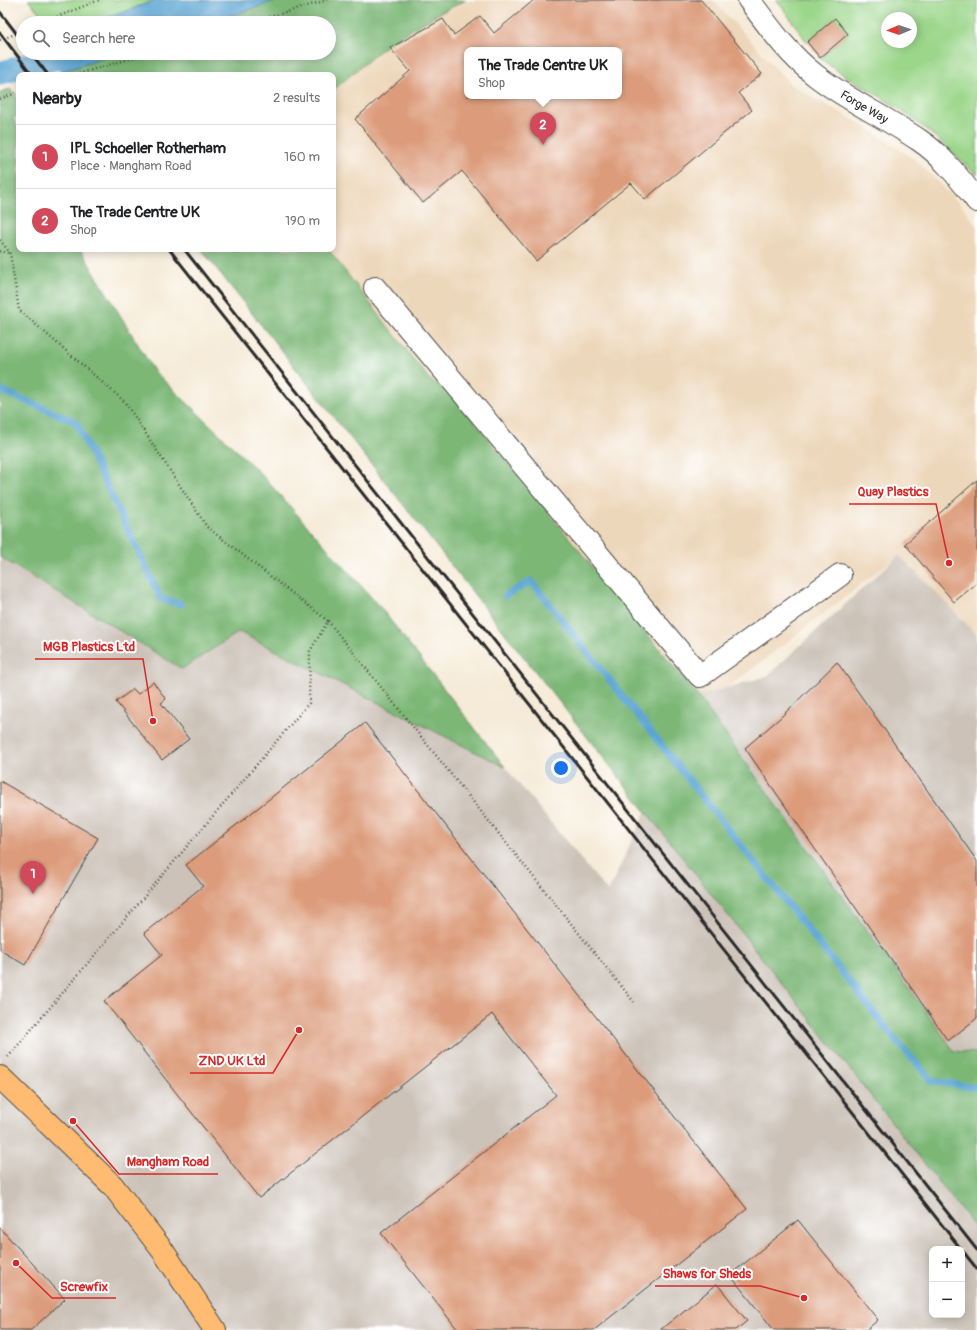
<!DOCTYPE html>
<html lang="en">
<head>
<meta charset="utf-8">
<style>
	body { margin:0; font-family:Pangolin,sans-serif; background:#f2f2f2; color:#202124 }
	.controls { position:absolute; right:12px; bottom:12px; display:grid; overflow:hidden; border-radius:8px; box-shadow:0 2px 10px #0003 }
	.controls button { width:36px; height:36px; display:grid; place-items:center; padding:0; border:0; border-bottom:1px solid #e0e0e0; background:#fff; color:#202124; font:20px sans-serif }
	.compass { position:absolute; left:881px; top:12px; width:36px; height:36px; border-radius:50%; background:#fff; box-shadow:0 2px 10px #0003; rotate:268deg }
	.you { position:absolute; left:561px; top:768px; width:14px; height:14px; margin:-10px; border:3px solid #fff; border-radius:50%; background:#1a73e8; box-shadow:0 0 0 6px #1a73e833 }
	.badge { display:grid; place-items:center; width:26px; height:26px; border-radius:50%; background:#d1495b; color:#fff; font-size:13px; font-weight:700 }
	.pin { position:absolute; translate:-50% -33px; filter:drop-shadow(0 1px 2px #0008) }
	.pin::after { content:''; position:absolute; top:21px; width:14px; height:12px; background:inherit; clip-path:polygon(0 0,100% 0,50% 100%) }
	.popup { position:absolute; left:464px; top:47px; width:158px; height:52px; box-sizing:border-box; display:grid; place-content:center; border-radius:8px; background:#fff; filter:drop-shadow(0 1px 3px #0005); font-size:13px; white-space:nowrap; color:#757577 }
	.popup b { font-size:15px; color:#202124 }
	.popup::after { content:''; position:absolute; left:50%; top:100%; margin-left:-8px; border:8px solid transparent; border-top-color:#fff }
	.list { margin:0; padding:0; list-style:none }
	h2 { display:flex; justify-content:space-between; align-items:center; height:52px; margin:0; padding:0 16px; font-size:17px }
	h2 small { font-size:13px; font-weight:400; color:#757577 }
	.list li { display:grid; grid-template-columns:26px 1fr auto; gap:12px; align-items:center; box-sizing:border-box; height:64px; padding:0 16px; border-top:1px solid #e0e0e0 }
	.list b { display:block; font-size:15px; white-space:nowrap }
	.list p { margin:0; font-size:13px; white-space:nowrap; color:#757577 }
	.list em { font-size:13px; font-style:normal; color:#757577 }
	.icon { flex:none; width:22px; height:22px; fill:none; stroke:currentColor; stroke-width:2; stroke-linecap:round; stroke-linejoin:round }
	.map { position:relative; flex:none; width:977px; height:1330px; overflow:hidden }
	.search { position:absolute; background:#fff; box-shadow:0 2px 10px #0003; left:16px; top:16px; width:320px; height:44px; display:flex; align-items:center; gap:10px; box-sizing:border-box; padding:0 14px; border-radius:22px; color:#757577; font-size:15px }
	.panel { position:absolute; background:#fff; box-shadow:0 2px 10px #0003; left:16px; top:72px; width:320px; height:180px; border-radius:8px }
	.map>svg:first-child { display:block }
	.built { fill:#edd7ba; fill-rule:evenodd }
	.industrial { fill:#ccc2b8; fill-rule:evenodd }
	.green { fill:#9bd68a; stroke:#63805a; fill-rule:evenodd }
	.forest { fill:#7cb776; stroke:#547150 }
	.water { fill:#5ba5d3; stroke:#43687f }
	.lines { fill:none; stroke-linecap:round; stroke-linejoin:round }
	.stream { stroke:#5ba5d3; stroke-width:7 }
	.canal { stroke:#5ba5d3; stroke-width:24 }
	.building { fill:#dc9c7b; fill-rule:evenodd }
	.minor-casing { stroke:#494845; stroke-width:24 }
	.major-casing { stroke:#494845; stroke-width:24 }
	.path { stroke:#494845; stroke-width:2.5; stroke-dasharray:1 3; stroke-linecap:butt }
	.minor { stroke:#fff; stroke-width:22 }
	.major { stroke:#febb71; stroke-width:22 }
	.rail { stroke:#2b2b2b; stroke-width:3 }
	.labels { text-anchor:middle; stroke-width:4; stroke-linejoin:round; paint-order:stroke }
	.street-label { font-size:12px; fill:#2b2b2b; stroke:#fff }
	.leader { fill:none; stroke:#d62828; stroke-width:1.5 }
	.callout-dot { fill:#d62828; stroke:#fff; stroke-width:1.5 }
	.callout-label { font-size:13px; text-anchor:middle; font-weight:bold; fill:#d62828; stroke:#fff; stroke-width:4; stroke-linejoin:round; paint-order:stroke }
</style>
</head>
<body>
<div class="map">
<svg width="977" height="1330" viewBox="0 0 977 1330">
	<rect width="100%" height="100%" fill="#fff"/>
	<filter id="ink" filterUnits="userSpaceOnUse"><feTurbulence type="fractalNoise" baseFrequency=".025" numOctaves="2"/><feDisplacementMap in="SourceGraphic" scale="8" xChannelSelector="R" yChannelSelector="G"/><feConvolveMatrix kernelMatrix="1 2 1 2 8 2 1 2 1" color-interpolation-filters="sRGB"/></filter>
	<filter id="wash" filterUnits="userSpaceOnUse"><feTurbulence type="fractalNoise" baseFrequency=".012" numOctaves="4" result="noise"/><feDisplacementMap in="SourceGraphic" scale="16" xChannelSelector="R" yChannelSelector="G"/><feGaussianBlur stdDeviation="0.9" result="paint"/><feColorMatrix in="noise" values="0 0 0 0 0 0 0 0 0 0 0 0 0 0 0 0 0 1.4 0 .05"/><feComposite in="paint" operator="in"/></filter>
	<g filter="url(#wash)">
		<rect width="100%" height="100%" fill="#f6ebd8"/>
		<path class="built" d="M28,0H713L791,85L864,126L917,161L963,207L977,228V647L899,555L695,713L226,249H333V75H87L70,53H329V23H46ZM467,50H619V96H467Z"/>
		<path class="industrial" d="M899,555L977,635V1330H0V557L182,669L239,632L505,767L608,892L699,696L767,676ZM932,1249H962V1315H932Z"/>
		<path class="green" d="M28,0H156L93,23H49Z
			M777,0H977V175C950,149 922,124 890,103C867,87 842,76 820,58L848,34L835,18L807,42ZM887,18H911V42H887Z"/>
		<path class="forest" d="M278,0H466L440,13L389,43L333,90V75H63L61,72L119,53H329V23H209Z
			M10,89L19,100V116L13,118L19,130V249H80L154,371L260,473L380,607L505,767L239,632L182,669L0,557V92Z
			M201,249H328L429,379L451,393L697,695L954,1051L977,1053V1230Z"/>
		<path class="water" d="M156,0H278L209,23H93Z
			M45,53H119L61,72L44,55Z"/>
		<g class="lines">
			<path class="stream" d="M0,390L76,422L161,599L181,604
				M505,596L531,581L894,1038L932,1081L977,1088"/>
			<path class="canal" d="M0,73L75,53"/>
		</g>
		<g id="blocks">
			<path class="building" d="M534,0H701L762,74L738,93L752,110L645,199L631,183L536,261L462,171L423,203L355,119L410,71L390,48L443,19L454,35L480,16L494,33ZM467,50H619V96H467Z
				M835,18L848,34L820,58L807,42Z
				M977,480V583L954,602L905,544Z
				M837,662L977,861V1018L948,1041L745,748L781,717Z
				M153,682L166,699L161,703L189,739L162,760L116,702L133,689L138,694Z
				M365,723L747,1209L594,1330H458L381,1233L556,1095L492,1014L259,1198L104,1001L162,955L144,933L203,886L186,865Z
				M0,781L98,838L25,965L0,950Z
				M798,1220L878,1320L866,1330H774L730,1275Z
				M0,1228L65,1299L31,1330H0Z
				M717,1284L747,1321L736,1330H660Z"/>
		</g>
	</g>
	<g filter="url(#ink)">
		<use href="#blocks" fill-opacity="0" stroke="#494845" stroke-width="1"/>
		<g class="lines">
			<g class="minor-casing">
				<g id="minor">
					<path id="s1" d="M749,0C770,28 787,53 815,75C847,100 885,117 919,140C942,155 960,179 977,201"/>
					<path d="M375,288L700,676L840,575"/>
				</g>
			</g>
			<g class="major-casing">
				<path id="major" d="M0,1077L113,1186L163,1251L215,1330"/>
			</g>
			<path class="path" d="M42,23L99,0
				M250,23L327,0
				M0,40L23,31
				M75,75L149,53
				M0,99L19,92
				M0,240L10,253L19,310L125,402L207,527L328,621L310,651L309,703L8,1057
				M0,251L9,253
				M328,621L634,1002"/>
			<use href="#minor" class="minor"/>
			<use href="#major" class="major"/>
			<path class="rail" d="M0,12L23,42
				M0,33L32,75
				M31,53L48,75
				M169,249L961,1249
				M184,249L977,1250
				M962,1250L977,1269"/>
		</g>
	</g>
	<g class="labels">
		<g class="street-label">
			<text dy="4" stroke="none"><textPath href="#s1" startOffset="159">Forge Way</textPath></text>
		</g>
	</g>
	<path class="leader" d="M949 563L936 504H849M153 721L143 659H35M299 1030L273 1073H190M73 1121L119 1174H218M804 1298L760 1286H655M16 1263L52 1298H116"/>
	<g class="callout-dot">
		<circle cx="949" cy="563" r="4"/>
		<circle cx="153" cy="721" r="4"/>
		<circle cx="299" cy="1030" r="4"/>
		<circle cx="73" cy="1121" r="4"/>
		<circle cx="804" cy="1298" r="4"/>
		<circle cx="16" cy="1263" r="4"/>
	</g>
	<g class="callout-label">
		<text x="893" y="496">Quay Plastics</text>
		<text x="89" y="651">MGB Plastics Ltd</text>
		<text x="232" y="1065">ZND UK Ltd</text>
		<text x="168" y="1166">Mangham Road</text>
		<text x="707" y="1278">Shaws for Sheds</text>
		<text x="84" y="1291">Screwfix</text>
	</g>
</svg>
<div class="controls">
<button>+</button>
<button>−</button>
</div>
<svg class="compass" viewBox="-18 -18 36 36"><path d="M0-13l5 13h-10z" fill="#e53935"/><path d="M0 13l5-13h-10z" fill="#757577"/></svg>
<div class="you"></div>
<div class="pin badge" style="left:33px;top:894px">1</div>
<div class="pin badge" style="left:543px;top:145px">2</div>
<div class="popup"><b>The Trade Centre UK</b>Shop</div>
<div class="search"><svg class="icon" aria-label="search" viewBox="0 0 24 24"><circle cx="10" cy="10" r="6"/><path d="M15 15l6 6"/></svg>Search here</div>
<section class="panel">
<h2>Nearby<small>2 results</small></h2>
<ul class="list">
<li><span class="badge">1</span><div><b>IPL Schoeller Rotherham</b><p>Place · Mangham Road</p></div><em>160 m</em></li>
<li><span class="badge">2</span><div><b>The Trade Centre UK</b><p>Shop</p></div><em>190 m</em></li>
</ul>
</section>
</div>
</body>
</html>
